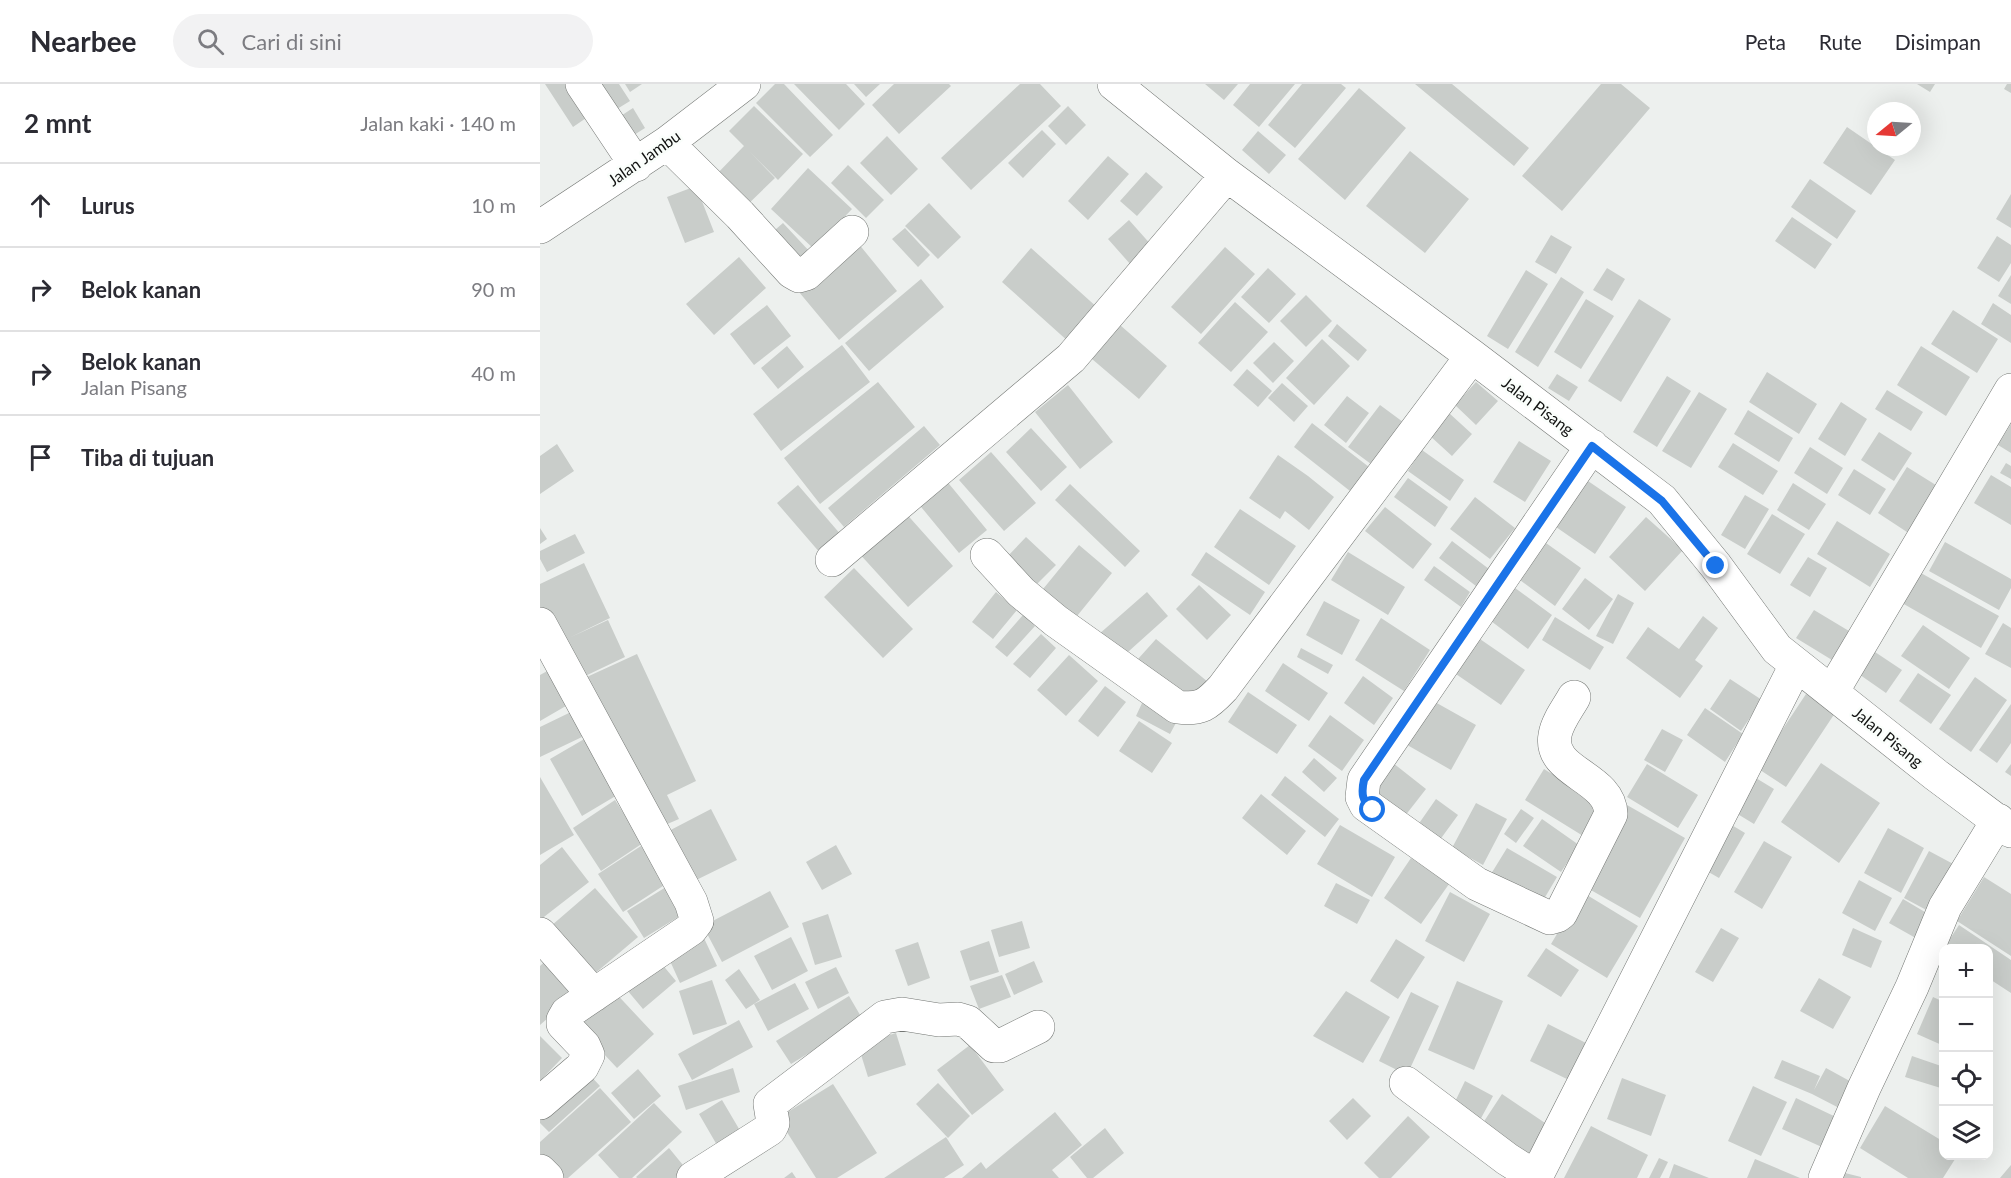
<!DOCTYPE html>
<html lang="id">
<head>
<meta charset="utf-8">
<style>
	body { margin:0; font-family:Lato,sans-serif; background:#f2f2f3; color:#2b2b33 }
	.controls { position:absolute; right:18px; bottom:18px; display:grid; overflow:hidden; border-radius:12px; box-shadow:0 6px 24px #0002 }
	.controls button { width:54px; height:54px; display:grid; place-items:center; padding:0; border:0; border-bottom:2px solid #e1e1e2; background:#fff; color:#2b2b33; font:30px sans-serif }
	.compass { position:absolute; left:1327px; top:18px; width:54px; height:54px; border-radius:50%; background:#fff; box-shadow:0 6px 24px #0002; rotate:252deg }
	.stop { position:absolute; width:18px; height:18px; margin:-14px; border:4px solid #1a73e8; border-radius:50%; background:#fff }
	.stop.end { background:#1a73e8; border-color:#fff; box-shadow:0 2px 6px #0008 }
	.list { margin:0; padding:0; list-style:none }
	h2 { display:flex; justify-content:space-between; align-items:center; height:78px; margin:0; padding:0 24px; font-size:26px }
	h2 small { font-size:20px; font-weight:400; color:#7c7c81 }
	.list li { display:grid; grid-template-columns:39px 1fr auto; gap:18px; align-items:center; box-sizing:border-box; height:84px; padding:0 24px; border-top:2px solid #e1e1e2 }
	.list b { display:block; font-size:22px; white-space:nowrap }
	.list p { margin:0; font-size:20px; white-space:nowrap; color:#7c7c81 }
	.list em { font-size:20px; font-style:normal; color:#7c7c81 }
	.icon { flex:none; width:33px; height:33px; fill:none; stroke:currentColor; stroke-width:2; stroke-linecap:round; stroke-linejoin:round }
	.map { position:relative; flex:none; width:1471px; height:1094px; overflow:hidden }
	header { display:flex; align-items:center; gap:36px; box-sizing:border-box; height:84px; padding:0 30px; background:#fff; border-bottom:2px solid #e1e1e2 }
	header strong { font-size:28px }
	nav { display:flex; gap:33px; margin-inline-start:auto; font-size:21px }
	.search { width:420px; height:54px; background:#f2f2f3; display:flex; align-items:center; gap:15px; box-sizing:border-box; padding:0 21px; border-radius:33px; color:#7c7c81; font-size:22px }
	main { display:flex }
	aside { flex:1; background:#fff }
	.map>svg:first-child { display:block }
	.building { fill:#c9cdca }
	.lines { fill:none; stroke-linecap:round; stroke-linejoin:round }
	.minor-casing { stroke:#737673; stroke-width:34 }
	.minor { stroke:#fff; stroke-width:33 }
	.route { stroke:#1a73e8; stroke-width:8 }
	.labels { text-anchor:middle; stroke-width:5; stroke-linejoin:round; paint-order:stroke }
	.street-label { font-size:16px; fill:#121312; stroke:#fafefb }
</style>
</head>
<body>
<header>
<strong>Nearbee</strong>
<div class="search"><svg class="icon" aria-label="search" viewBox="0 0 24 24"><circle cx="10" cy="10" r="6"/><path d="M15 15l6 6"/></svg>Cari di sini</div>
<nav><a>Peta</a><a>Rute</a><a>Disimpan</a></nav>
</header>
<main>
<aside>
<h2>2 mnt<small>Jalan kaki · 140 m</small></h2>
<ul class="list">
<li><svg class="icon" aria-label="ahead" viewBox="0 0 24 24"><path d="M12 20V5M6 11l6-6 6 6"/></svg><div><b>Lurus</b></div><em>10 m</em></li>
<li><svg class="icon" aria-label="right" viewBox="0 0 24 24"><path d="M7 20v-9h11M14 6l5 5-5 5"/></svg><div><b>Belok kanan</b></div><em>90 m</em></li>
<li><svg class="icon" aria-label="right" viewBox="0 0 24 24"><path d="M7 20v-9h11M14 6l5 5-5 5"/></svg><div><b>Belok kanan</b><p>Jalan Pisang</p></div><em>40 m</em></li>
<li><svg class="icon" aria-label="arrive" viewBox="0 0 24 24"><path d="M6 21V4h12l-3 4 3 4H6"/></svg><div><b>Tiba di tujuan</b></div></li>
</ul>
</aside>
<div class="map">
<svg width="1471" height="1094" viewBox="0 0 1471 1094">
	<rect width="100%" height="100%" fill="#edf0ee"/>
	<path class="building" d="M5,0H32L52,30L33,43Z
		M50,0H79L90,17L69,30Z
		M85,0H102L90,8Z
		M235,0H244L293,51L270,73L216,19Z
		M254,0H306L325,20L299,46Z
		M314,0H340L326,13Z
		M354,0H409L411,2L359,50L332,21Z
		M480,0H500L521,22L431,106L401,74Z
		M665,0H698L684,16Z
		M710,0H755L719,43L693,21Z
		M762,0H801L806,4L755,64L728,41Z
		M875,0H912L989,64L974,82Z
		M1061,0H1081L1110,24L1022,127L982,92Z
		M1377,0H1395L1390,8Z
		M1467,0H1471V9L1464,5Z
		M819,4L866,44L805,116L758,75Z
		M214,22L263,70L238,96L209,67L235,94L202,126L172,95L204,62L189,47Z
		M528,22L546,41L526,61L508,42Z
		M93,24L105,44L86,56L73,37Z
		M1307,43L1355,76L1331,111L1283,79Z
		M502,46L516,60L483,94L468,79Z
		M718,47L746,71L729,90L702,66Z
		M347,52L378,85L351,111L320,79Z
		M870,67L929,115L885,169L826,122Z
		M568,72L589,90L548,136L528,117Z
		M308,81L344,116L326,134L291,99Z
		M268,84L312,125L274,165L231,125Z
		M606,88L623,103L597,132L580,117Z
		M1270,95L1316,127L1297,155L1251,123Z
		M156,102L174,148L145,159L127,113Z
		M1471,110V144L1456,135Z
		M389,119L421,153L398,175L365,142Z
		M1252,133L1292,160L1275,185L1235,157Z
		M589,136L613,163L591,181L568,155Z
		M243,139L271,169L257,182L228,152Z
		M365,144L390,171L378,183L352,155Z
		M1011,151L1032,163L1016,190L995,178Z
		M1457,152L1471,161V179L1459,198L1437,184Z
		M318,159L357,207L299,256L259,208Z
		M685,163L715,190L661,250L631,223Z
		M491,164L559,225L530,259L462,198Z
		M199,173L226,204L174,251L146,220Z
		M728,184L756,210L729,239L701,213Z
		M1067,184L1085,195L1072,217L1053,206Z
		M986,186L1008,200L968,265L947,252Z
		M1471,191V220L1458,212Z
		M1021,193L1044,208L998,283L975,268Z
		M381,195L404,223L329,287L305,259Z
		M766,211L792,237L766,263L740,237Z
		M1046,215L1074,232L1041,285L1014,268Z
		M1099,215L1131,235L1081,318L1048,297Z
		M695,218L728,248L691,288L658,259Z
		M1453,219L1471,231V259L1441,240Z
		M227,221L251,252L214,281L190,250Z
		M1413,226L1458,255L1437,289L1391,260Z
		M797,240L827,266L818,277L788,252Z
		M580,241L627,282L599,315L552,275Z
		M782,255L810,282L774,321L746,294Z
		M734,258L754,277L733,299L713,279Z
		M302,261L330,298L241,367L213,330Z
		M247,262L264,283L238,305L221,284Z
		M1381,262L1430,293L1406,332L1357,301Z
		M707,285L732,307L718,323L693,301Z
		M1227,288L1277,320L1259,350L1209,318Z
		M1017,290L1038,303L1029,317L1008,304Z
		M1127,292L1151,307L1117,363L1093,348Z
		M338,298L375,343L280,420L244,374Z
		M936,298L958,317L936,341L915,321Z
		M742,299L768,322L754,338L728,314Z
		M528,301L573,358L540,385L495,328Z
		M1347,306L1383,328L1371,347L1335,325Z
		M1159,308L1187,325L1151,384L1122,367Z
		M807,312L829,329L806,359L784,341Z
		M1301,318L1327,335L1305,372L1278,355Z
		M840,321L863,338L831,380L808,363Z
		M1208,326L1253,354L1239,378L1194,350Z
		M909,329L932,350L912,372L889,351Z
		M772,339L829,383L810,407L754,363Z
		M1471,340V369L1458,361Z
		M384,342L400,361L304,443L288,424Z
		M491,344L527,383L501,407L466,368Z
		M1339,348L1372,369L1354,397L1321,376Z
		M979,357L1011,377L985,418L953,398Z
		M1193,359L1238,387L1223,411L1178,383Z
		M17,360L34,387L0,410V372Z
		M1270,363L1303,384L1287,410L1254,389Z
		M882,366L924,396L910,417L868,387Z
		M451,368L496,419L464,447L419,396Z
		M738,371L768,392L794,413L769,446L745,427L740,435L709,414Z
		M1466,379L1471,382V395L1460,389Z
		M1367,383L1399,403L1370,450L1338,429Z
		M1314,385L1346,405L1330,431L1298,411Z
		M1451,391L1471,403V441L1434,419Z
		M868,394L908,423L895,443L854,413Z
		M405,395L447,446L419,469L377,418Z
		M1048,397L1086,423L1055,470L1016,443Z
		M1253,399L1286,420L1269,446L1237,426Z
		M530,400L600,467L585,483L515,416Z
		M258,401L302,452L281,470L237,419Z
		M1205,411L1229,425L1205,465L1181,451Z
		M935,413L975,444L950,475L910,445Z
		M845,423L892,460L873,485L825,447Z
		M700,425L756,462L729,501L674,463Z
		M363,426L413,482L368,523L317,467Z
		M1232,430L1265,450L1240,490L1207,470Z
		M1106,433L1143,466L1105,507L1069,473Z
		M1297,437L1350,470L1330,503L1277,470Z
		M0,444L7,455L0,460Z
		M35,450L45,469L7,488L0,475V467Z
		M486,453L516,481L496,501L467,473Z
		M999,454L1041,484L1015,522L973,491Z
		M912,457L949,485L936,502L899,474Z
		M1405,458L1471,495V504L1459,526L1389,487Z
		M539,461L572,489L533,537L499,510Z
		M666,468L725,508L710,531L651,491Z
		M808,468L865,503L848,531L791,496Z
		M1268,473L1287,484L1270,513L1250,501Z
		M44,479L70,534L31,553L68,536L85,573L41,594L0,531V500Z
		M894,482L930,508L921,523L884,496Z
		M314,484L373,545L343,574L284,513Z
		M1379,488L1459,532L1441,564L1362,519Z
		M1045,494L1073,515L1049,546L1022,525Z
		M659,501L691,531L667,556L636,525Z
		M971,501L1012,531L988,565L947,534Z
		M456,508L477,526L453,555L432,538Z
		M607,508L628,532L579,576L558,551Z
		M1078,510L1094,519L1073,560L1056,552Z
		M784,517L820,536L802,571L766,551Z
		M1274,526L1309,547L1292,576L1256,554Z
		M483,531L495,542L467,573L455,563Z
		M1163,532L1178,544L1155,576L1163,582L1140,614L1086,574L1108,543L1139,565Z
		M1015,533L1064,563L1050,586L1002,556Z
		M841,534L890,566L864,607L815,576Z
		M1463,539L1471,544V584L1445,570Z
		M1383,541L1430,574L1409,605L1361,572Z
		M501,550L516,564L490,594L473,580Z
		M937,553L985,586L961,621L913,588Z
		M616,555L668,598L651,619L598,575Z
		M761,564L793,581L788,590L757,573Z
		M1329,564L1362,586L1346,609L1313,586Z
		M97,570L156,697L127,711L139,735L118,744L38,597Z
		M529,571L558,597L526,632L497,606Z
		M743,579L788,609L769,637L725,607Z
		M11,585L31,619L0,637V591Z
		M1378,589L1411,611L1391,640L1359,617Z
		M823,592L853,614L834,641L804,619Z
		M1435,593L1467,616L1431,668L1399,645Z
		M1190,595L1222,616L1201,647L1170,625Z
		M565,602L586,618L558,653L538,637Z
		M708,608L757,641L737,670L688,638Z
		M1266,610L1295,629L1246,703L1217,684Z
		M886,613L936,641L911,686L862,658Z
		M603,617L638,635L630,650L596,632Z
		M1471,620V659L1457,679L1439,666Z
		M1165,624L1203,650L1185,678L1147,651Z
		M31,628L42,653L0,673V643Z
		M790,631L824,656L802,687L768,662Z
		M599,637L632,659L612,689L579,667Z
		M1122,645L1143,656L1125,688L1104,676Z
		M46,654L79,710L42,732L10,675Z
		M774,674L797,694L784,708L762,688Z
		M853,679L886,705L861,737L828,711Z
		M1281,679L1340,719L1299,779L1241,738Z
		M1107,680L1158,711L1138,744L1087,713Z
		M1471,680V692L1465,688Z
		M1004,685L1067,724L1048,755L985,716Z
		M1211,691L1234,705L1214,740L1191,726Z
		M745,692L799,735L785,753L731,711Z
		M0,693L34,751L0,771Z
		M721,710L766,747L747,771L702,734Z
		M896,715L918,731L894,764L873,748Z
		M75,716L103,759L61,787L33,744Z
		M936,719L967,735L943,781L912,764Z
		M1087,721L1145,754L1100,834L1042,801Z
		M171,725L197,776L146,801L121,751Z
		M981,725L994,734L976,759L964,750Z
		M1002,735L1039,761L1021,788L983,762Z
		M1185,737L1205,749L1179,794L1158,782Z
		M800,741L855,773L832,813L777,780Z
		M1348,744L1384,764L1361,809L1324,789Z
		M1224,757L1252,773L1222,825L1194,808Z
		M296,761L312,790L282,806L266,778Z
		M101,762L126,800L83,828L58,790Z
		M22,763L49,798L0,836V781Z
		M967,764L1017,793L1001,820L951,790Z
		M1389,767L1417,782L1392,829L1364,814Z
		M871,774L909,800L881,840L844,814Z
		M1444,793L1471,810V872L1417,837Z
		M1319,796L1352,814L1335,847L1302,829Z
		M796,799L830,816L817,840L784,822Z
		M131,800L148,827L104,854L87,827Z
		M55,804L98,853L46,897L4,848Z
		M230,807L249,843L182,878L163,842Z
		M910,808L950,830L924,878L885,857Z
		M1042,808L1098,842L1067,894L1011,860Z
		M1363,815L1395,834L1381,857L1349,839Z
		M288,830L302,873L275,881L262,839Z
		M482,837L490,864L459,873L451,846Z
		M1419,841L1471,876V909L1448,894V864H1404Z
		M1181,844L1199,854L1173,898L1155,888Z
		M1313,844L1342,857L1331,884L1302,871Z
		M163,852L177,882L140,899L126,868Z
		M251,853L268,887L232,906L214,872Z
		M856,855L885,873L858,915L830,897Z
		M449,857L459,888L430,897L420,867Z
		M378,858L390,894L368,902L355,866Z
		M1006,864L1039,886L1021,913L987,892Z
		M12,871L41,905L0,941V882Z
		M116,873L136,897L103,925L82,900Z
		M494,877L503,898L474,911L465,890Z
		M296,883L309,909L278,925L265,898Z
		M199,885L220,916L206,925L185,896Z
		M462,891L471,913L439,925L430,902Z
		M1279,894L1311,913L1293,945L1260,927Z
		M172,896L187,940L153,951L139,907Z
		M917,897L963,917L934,986L888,966Z
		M255,899L269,925L228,947L214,920Z
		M70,903L114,950L77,984L34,938Z
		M806,907L850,933L823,979L773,952Z
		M871,908L899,922L867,991L839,977Z
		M309,912L323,936L251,980L236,957Z
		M1393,913L1404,918V962L1377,950Z
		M199,936L213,963L152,996L138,970Z
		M1008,940L1050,961L1033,998L990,977Z
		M356,949L366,981L328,993L318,961Z
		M0,952L22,974L0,997Z
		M430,961L464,1006L432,1031L397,986Z
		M1372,972L1404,983V1005L1365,993Z
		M1242,976L1280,992L1274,1006L1286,984L1317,1001L1303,1026L1272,1010L1234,994Z
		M193,984L200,1008L146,1026L138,1002Z
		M98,985L121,1012L94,1035L71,1009Z
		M47,988L60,1002L9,1048L0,1039V1030Z
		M1082,994L1126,1011L1111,1052L1067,1035Z
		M925,997L953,1012L939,1038L912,1024Z
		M398,999L430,1032L408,1054L376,1020Z
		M293,1000L337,1069L297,1094H276L238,1034Z
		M1213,1002L1247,1018L1221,1072L1188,1057Z
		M60,1004L91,1038L28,1094H21L0,1071V1058Z
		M962,1010L1008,1041L982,1079L937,1048Z
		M813,1014L831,1032L807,1056L789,1037Z
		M1256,1014L1298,1034L1284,1064L1242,1045Z
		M182,1016L205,1055L181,1068L159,1030Z
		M114,1019L142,1048L92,1094H79L58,1071Z
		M1345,1022L1404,1058V1072H1417L1403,1094H1368L1320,1064Z
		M515,1028L542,1061L512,1086L519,1094H422L441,1078L446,1085Z
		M868,1032L890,1053L851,1094H839L824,1079Z
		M1051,1042L1108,1071L1097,1094H1024Z
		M565,1044L584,1069L553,1094H547L530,1073Z
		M406,1053L424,1081L404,1094H344Z
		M129,1064L147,1086L138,1094H97L96,1093Z
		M1119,1074L1128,1078L1120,1094H1109Z
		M1215,1075L1260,1094H1207Z
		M1134,1080L1169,1094H1129Z
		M1471,1081V1094H1460Z
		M1293,1086L1321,1093V1094H1291Z
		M252,1088L256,1094H244Z"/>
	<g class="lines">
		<g class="minor-casing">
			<path id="minor" d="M42,0L96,81
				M574,0L687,91L932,272L1122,416L1176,482L1237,565L1396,691L1471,747
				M127,59L200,131L252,188L259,192L266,190L312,148
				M0,143L127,59L204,0
				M447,471L481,508L516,537L637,623C661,626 667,621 683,604L932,272
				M292,476L531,274L687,91
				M0,540L151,818L157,837L151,845L27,929L23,936V940L44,962L48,971L42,983L0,1019
				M1292,608L1471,306
				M1034,613C1028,624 1017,638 1015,651C1008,689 1070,692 1071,730L1021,829L1017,832L1010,834L937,800L826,721L822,713L824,696L1052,362
				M0,850L54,911
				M866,999L967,1075L997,1094
				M0,1087L7,1094
				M996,1093L1256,581
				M153,1094L230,1045L233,1039L230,1020L345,933L362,930L399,936L418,935L428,938L454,962H460L498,943
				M1285,1094L1324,1004L1372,903L1405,823L1458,736"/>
		</g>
		<use href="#minor" class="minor"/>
	</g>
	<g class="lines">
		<path class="route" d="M833,726C822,718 821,709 824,696L1052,362L1122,417L1176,482"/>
	</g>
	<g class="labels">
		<g class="street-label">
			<text transform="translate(104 74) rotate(-35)" y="6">Jalan Jambu</text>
			<text transform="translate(998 322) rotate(37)" y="6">Jalan Pisang</text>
			<text transform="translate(1348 653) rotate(39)" y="6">Jalan Pisang</text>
		</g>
	</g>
</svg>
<div class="controls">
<button>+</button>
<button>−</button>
<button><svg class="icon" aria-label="locate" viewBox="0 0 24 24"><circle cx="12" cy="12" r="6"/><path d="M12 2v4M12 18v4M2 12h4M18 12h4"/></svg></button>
<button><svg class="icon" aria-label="layers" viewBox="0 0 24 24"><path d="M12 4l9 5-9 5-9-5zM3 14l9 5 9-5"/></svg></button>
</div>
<svg class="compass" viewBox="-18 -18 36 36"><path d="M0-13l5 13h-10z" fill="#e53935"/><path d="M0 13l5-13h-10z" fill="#7c7c81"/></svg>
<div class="stop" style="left:833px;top:726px"></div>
<div class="stop end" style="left:1176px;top:482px"></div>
</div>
</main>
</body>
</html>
